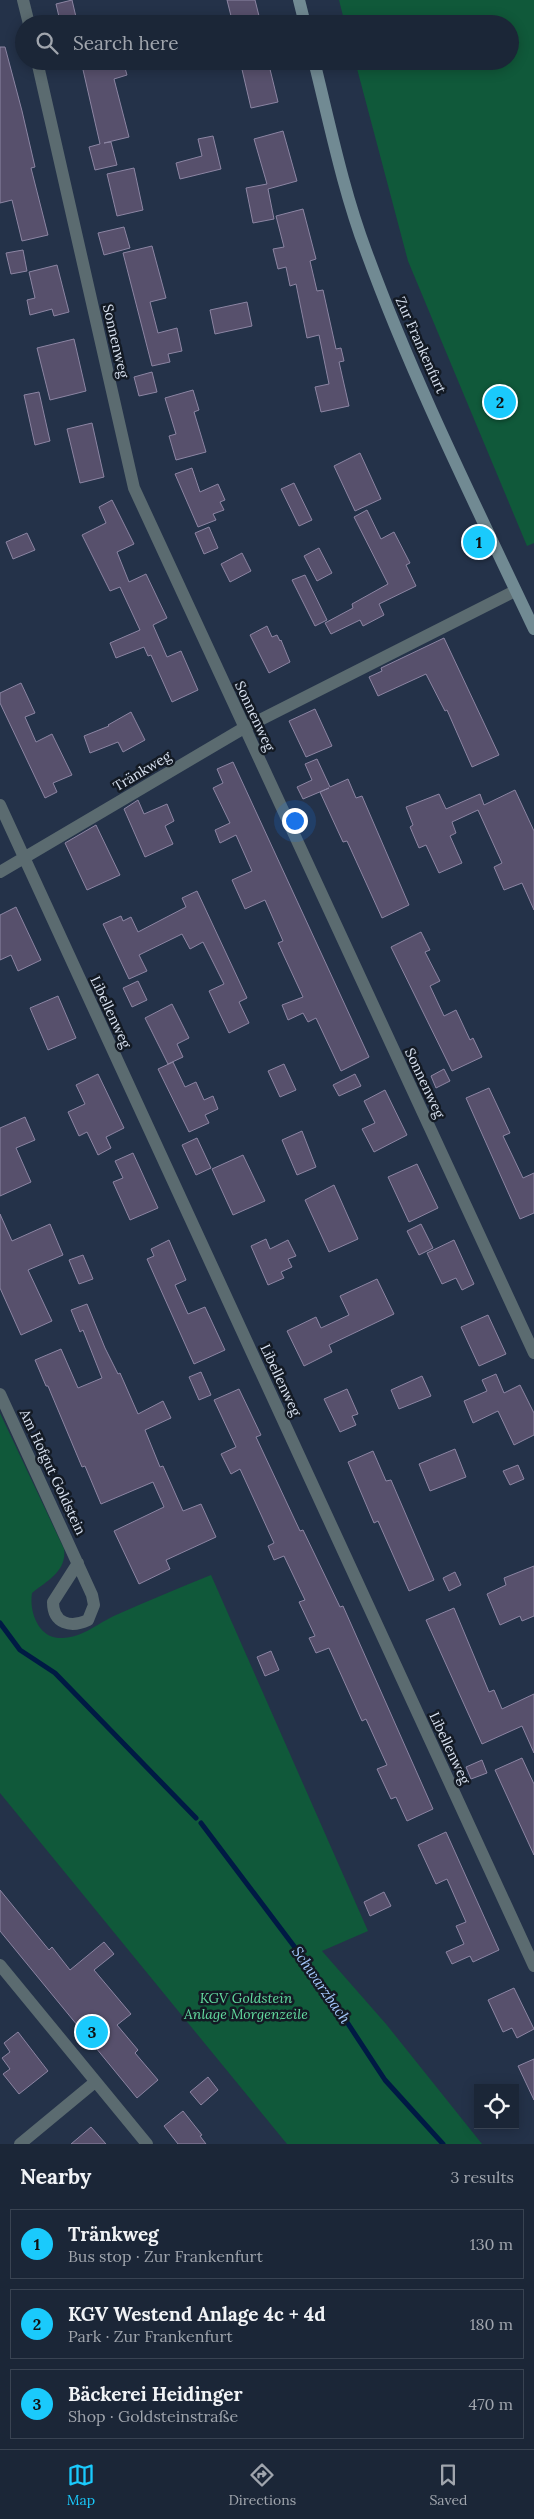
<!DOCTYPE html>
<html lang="en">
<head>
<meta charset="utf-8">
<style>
	body { margin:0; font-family:Lora,serif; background:#242e3f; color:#f1f3f6 }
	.controls { position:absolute; right:15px; bottom:15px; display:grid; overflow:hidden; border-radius:0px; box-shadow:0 2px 12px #0003 }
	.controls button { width:45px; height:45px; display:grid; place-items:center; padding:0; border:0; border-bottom:1px solid #394352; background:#1b2637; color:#f1f3f6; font:25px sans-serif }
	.you { position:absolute; left:294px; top:820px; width:18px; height:18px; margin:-12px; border:4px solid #fff; border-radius:50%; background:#1a73e8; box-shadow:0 0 0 8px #1a73e833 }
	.badge { display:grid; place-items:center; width:32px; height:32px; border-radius:50%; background:#1acafc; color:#111; font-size:16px; font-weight:700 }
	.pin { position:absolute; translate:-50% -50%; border:2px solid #fff; box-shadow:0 1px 5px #0006 }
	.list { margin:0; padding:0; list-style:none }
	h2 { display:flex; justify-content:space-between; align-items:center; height:65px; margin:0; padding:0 20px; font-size:21px }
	h2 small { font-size:16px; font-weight:400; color:#a0a5ad }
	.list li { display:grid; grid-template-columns:32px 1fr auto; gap:15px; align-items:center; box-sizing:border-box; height:70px; margin:0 10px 10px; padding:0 10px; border:1px solid #394352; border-radius:0px }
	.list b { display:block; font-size:19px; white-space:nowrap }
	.list p { margin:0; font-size:16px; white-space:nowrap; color:#a0a5ad }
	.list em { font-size:16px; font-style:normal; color:#a0a5ad }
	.icon { flex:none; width:28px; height:28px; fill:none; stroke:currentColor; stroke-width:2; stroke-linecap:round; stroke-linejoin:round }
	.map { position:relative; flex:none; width:534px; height:2144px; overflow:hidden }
	.search { position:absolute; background:#1b2637; box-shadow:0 2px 12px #0003; left:15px; right:15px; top:15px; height:55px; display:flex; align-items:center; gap:12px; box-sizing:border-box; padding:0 18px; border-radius:28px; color:#a0a5ad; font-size:19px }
	.sheet { height:305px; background:#1b2637 }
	nav { display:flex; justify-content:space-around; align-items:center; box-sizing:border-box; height:70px; border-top:1px solid #394352; background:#1b2637; font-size:14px; color:#a0a5ad }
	nav a { display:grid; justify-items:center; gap:2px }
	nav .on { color:#1acafc }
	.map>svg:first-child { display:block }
	.green { fill:#10593a }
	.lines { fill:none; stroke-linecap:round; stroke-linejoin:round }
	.stream { stroke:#001a44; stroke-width:5 }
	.building { fill:#57506c; stroke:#8c85a3 }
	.street { stroke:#5b6b70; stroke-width:12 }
	.secondary { stroke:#718a93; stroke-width:12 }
	.labels { text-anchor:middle; stroke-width:5; stroke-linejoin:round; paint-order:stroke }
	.street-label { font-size:14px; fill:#dae3f2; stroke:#131a24 }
	.park-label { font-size:14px; font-style:italic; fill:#63dca0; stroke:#131a24 }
	.water-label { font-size:15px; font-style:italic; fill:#a5c9fd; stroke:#131a24 }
</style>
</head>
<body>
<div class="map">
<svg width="534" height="2144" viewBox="0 0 534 2144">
	<rect width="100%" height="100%" fill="#243249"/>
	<path class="green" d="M339,0H534V543L527,546L408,261L355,61H510V24H345Z
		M0,1413L64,1549C67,1571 48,1580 32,1593C29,1611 38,1638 60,1638C81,1639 98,1623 116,1615C147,1601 179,1588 211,1575L368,1931L322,1951L386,2024L482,2144H287L0,1793Z"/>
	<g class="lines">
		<path class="stream" d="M0,1623L20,1650L55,1673L196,1818
			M201,1823L318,1978L385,2080L443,2144"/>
	</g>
	<path class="building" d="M72,0L76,17L60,21L56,4Z
		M227,0H255L261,24H233Z
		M0,47H5L22,111L35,167L31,168L48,235L22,241L12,200L0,203Z
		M81,61H97L98,66L123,61L127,75L114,79L129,137L104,143L111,142L117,165L95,170L89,147L100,144Z
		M240,61H268L278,102L251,108Z
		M283,131L297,181L268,189L274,219L253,223L246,188L267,184L254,139Z
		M213,136L221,169L180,179L176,163L202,156L198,139Z
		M134,168L143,210L117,216L107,174Z
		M303,209L316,259L310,261L317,291L323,290L336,349L341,348L344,361L339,362L349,406L321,412L315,387L329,384L319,335L307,338L296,284L290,286L286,267L278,269L273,249L284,247L276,216Z
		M124,227L130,248L104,255L98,233Z
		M152,246L166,298L150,302L158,333L177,328L182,351L168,354L170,362L152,366L123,253Z
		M23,250L27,271L11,274L6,253Z
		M57,265L69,312L54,316L52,309L30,315L27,300L35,298L29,272Z
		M247,302L252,326L215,334L210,310Z
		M74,339L86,391L50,400L37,348Z
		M152,372L157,392L139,396L134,377Z
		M193,390L199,410L194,412L206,452L176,460L169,436L176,434L165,398Z
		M39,392L50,441L35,445L24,395Z
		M92,423L104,477L80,483L67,429Z
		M360,453L381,499L355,511L334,466Z
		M192,468L200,492L218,484L225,500L220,502L224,510L213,514L216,520L198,527L175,474Z
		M294,483L312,520L299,526L281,489Z
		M112,500L134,544L117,552L129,582L146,574L167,618L153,625L167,657L181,651L198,690L172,702L151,655L148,656L144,647L116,658L110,643L140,630L120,587L110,591L82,535L106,523L99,507Z
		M367,510L381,539L394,532L410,563L406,565L416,586L379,604L384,615L363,626L360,620L331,634L325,623L353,608L352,604L388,584L354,517Z
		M209,527L218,548L204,554L195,533Z
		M27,533L35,550L13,559L6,542Z
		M319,548L332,573L317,581L304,556Z
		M242,553L251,571L230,582L221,564Z
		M305,575L327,620L315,626L292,580Z
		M267,626L272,637L277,635L280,641L281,640L290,662L269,673L250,635Z
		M444,638L499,755L472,767L447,710L445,711L426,674L378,696L369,677L382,671L381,668Z
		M21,683L35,713L25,717L36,742L52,734L72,775L53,783L57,792L45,798L0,703V693Z
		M315,709L332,746L306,757L289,721Z
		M131,712L145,740L123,752L118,742L90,753L84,736L109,726L108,725Z
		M317,759L330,787L348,779L356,798L362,796L409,905L382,918L347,841L343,842L320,792L329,788L303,799L297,787L312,780L305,764Z
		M233,762L369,1057L341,1071L316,1018L308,1022L303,1013L288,1020L282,1005L303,997L278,943L283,941L265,900L245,909L232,880L252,871L236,835L220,843L215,830L230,823L213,788L223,783L217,769Z
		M515,790L534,831V910L522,883L504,890L494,867L502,863L478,810L452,822L456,833L450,836L462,863L439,873L426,845L419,848L410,827L413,825L406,807L439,794L446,809L480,794L484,805Z
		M138,800L144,814L167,804L174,821L165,826L173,844L145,857L124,809Z
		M96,825L120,875L87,890L65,843Z
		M197,891L247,998L239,1002L249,1023L229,1033L209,991L224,984L203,942L190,949L182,934L139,955L147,971L129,979L103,924L121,916L123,921L131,917L138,932L186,907L182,898Z
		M16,907L41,960L18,971L11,955L0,960V915Z
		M421,932L430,950L425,952L440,981L430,986L444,1016L456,1010L470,1040L473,1038L482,1057L452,1071L391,947Z
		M138,981L147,1000L132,1007L123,988Z
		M58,996L76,1038L48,1050L30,1008Z
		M172,1004L189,1038L177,1044L183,1057L168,1064L145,1018Z
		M173,1062L185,1087L196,1082L204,1100L213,1096L218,1109L205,1115L209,1123L189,1132L158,1069Z
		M284,1064L296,1090L280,1097L268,1071Z
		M444,1069L450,1081L436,1088L431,1076Z
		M98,1074L124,1128L106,1137L111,1148L98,1155L87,1132L79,1136L68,1112L85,1104L76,1085Z
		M355,1074L361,1086L339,1096L333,1085Z
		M489,1088L510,1133L503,1136L523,1178L534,1173V1213L520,1219L466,1098Z
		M385,1090L407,1135L374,1152L362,1129L375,1123L364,1101Z
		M25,1117L35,1140L16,1148L31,1182L0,1196V1128Z
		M302,1131L316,1167L297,1175L282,1140Z
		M197,1138L211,1168L196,1175L182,1145Z
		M133,1153L158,1208L130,1220L113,1182L123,1178L115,1161Z
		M243,1155L265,1201L233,1215L212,1169Z
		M417,1164L438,1208L409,1222L388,1177Z
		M334,1185L358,1239L329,1252L305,1200Z
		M0,1214L12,1241L50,1224L63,1255L28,1270L52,1321L21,1335L0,1288Z
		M421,1224L433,1248L419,1255L407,1231Z
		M266,1239L270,1249L288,1240L296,1256L288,1259L292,1267L281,1272L284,1278L268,1285L251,1246Z
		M169,1240L186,1280L175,1285L188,1314L205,1307L225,1350L194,1364L147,1259L154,1256L151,1249Z
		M454,1240L474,1284L462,1290L456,1278L442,1284L427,1253Z
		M83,1255L93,1279L79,1284L69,1260Z
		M377,1279L394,1314L329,1345L332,1352L304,1366L287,1331L316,1317L321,1328L349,1315L340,1296Z
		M87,1304L105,1348L118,1374L120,1373L138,1414L163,1401L171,1418L145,1430L160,1467L163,1466L183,1511L201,1504L216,1537L166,1560L170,1569L139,1584L114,1531L164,1507L153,1482L101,1504L85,1466L82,1467L48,1386H46L35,1360L61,1349L78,1388L102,1378L83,1330L80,1332L71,1310Z
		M488,1315L506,1354L479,1366L461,1327Z
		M201,1372L211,1395L199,1400L189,1377Z
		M496,1374L504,1393L520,1385L534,1413V1435L514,1445L498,1411L473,1423L464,1401L487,1391L482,1380Z
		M422,1376L431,1396L399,1409L391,1390Z
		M239,1389L261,1435L256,1437L300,1531L303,1530L340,1607L343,1606L433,1809L407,1821L396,1797L391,1799L377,1769L387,1765L366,1719L362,1721L329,1648L316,1653L309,1638L315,1636L299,1602L305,1600L284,1556L274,1560L268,1546L274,1543L240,1469L231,1474L221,1454L236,1447L214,1400Z
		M347,1389L358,1414L352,1416L356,1425L340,1432L324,1399Z
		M455,1449L466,1477L430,1491L419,1464Z
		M373,1451L386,1481L391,1480L434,1580L409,1591L378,1521L374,1523L348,1462Z
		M518,1465L524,1479L510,1485L503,1471Z
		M534,1566V1616L522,1621L520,1616L500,1625L487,1594L506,1585L504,1578Z
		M455,1572L461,1585L449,1591L443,1578Z
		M454,1608L489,1692L494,1690L502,1709L534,1694V1753L522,1726L482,1744L426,1620Z
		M271,1651L279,1670L265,1676L257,1657Z
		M522,1758L534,1784V1855L495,1770Z
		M482,1760L487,1773L471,1779L466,1767Z
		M446,1832L499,1950L473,1962L470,1956L452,1964L446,1952L464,1944L456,1926L466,1922L447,1879L436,1884L418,1845Z
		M0,1890L49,1950L52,1947L70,1970L104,1942L114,1954L94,1970L131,2014L117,2025L138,2050L135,2053L158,2080L137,2098L0,1931Z
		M384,1892L391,1906L370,1916L364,1902Z
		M514,1988L534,2029L517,2038L512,2028L503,2032L488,2000Z
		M18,2032L48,2071L19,2094L3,2074L10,2069L2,2058L10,2052L4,2043Z
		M534,2059V2100L518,2066Z
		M208,2077L218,2090L201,2105L190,2092Z
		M183,2111L202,2135L200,2136L206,2144H178L164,2126Z
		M91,2127L106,2144H71Z"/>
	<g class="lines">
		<path class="street" d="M23,0L29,24
			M37,61L134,488L534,1353
			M0,805L534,1966
			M0,872L244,728L515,591
			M0,1394L92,1595L94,1605L88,1620C71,1628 53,1624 53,1602L78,1563
			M0,1965L147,2144
			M20,2144L95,2082"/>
		<path class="secondary" d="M299,0L305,24
			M314,61C330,125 343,190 366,251C413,380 475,504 534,629"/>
	</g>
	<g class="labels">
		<g class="street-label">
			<text transform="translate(116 341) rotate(77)" y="5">Sonnenweg</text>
			<text transform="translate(421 345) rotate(66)" y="5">Zur Frankenfurt</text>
			<text transform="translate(255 716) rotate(65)" y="5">Sonnenweg</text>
			<text transform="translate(142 771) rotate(-31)" y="5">Tränkweg</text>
			<text transform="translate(111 1012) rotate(65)" y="5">Libellenweg</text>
			<text transform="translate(425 1083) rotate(65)" y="5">Sonnenweg</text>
			<text transform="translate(281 1380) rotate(65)" y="5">Libellenweg</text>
			<text transform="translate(53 1472) rotate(65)" y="5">Am Hofgut Goldstein</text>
			<text transform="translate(450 1748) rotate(65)" y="5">Libellenweg</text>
		</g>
		<g class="park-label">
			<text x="246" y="2003">KGV Goldstein<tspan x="246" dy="16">Anlage Morgenzeile</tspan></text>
		</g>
		<g class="water-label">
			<text transform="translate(321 1985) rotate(55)" y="5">Schwarzbach</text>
		</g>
	</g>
</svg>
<div class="controls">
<button><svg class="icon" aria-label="locate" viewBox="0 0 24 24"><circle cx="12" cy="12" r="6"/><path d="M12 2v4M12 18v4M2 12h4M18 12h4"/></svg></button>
</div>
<div class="you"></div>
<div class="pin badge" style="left:479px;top:542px">1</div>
<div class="pin badge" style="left:500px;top:402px">2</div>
<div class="pin badge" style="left:92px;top:2032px">3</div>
<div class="search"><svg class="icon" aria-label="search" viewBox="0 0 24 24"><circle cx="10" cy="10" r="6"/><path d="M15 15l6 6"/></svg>Search here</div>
</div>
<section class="sheet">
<h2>Nearby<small>3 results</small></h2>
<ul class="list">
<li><span class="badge">1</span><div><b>Tränkweg</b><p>Bus stop · Zur Frankenfurt</p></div><em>130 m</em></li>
<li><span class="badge">2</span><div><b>KGV Westend Anlage 4c + 4d</b><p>Park · Zur Frankenfurt</p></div><em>180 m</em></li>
<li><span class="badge">3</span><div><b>Bäckerei Heidinger</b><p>Shop · Goldsteinstraße</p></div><em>470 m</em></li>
</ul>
</section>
<nav>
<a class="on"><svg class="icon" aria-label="map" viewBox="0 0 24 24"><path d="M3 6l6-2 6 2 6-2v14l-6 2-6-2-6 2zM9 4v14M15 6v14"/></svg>Map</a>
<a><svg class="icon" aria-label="directions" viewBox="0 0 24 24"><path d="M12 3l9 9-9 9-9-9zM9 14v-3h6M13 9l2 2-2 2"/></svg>Directions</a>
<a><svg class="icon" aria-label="saved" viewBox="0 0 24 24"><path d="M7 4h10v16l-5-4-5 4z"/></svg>Saved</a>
</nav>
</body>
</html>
